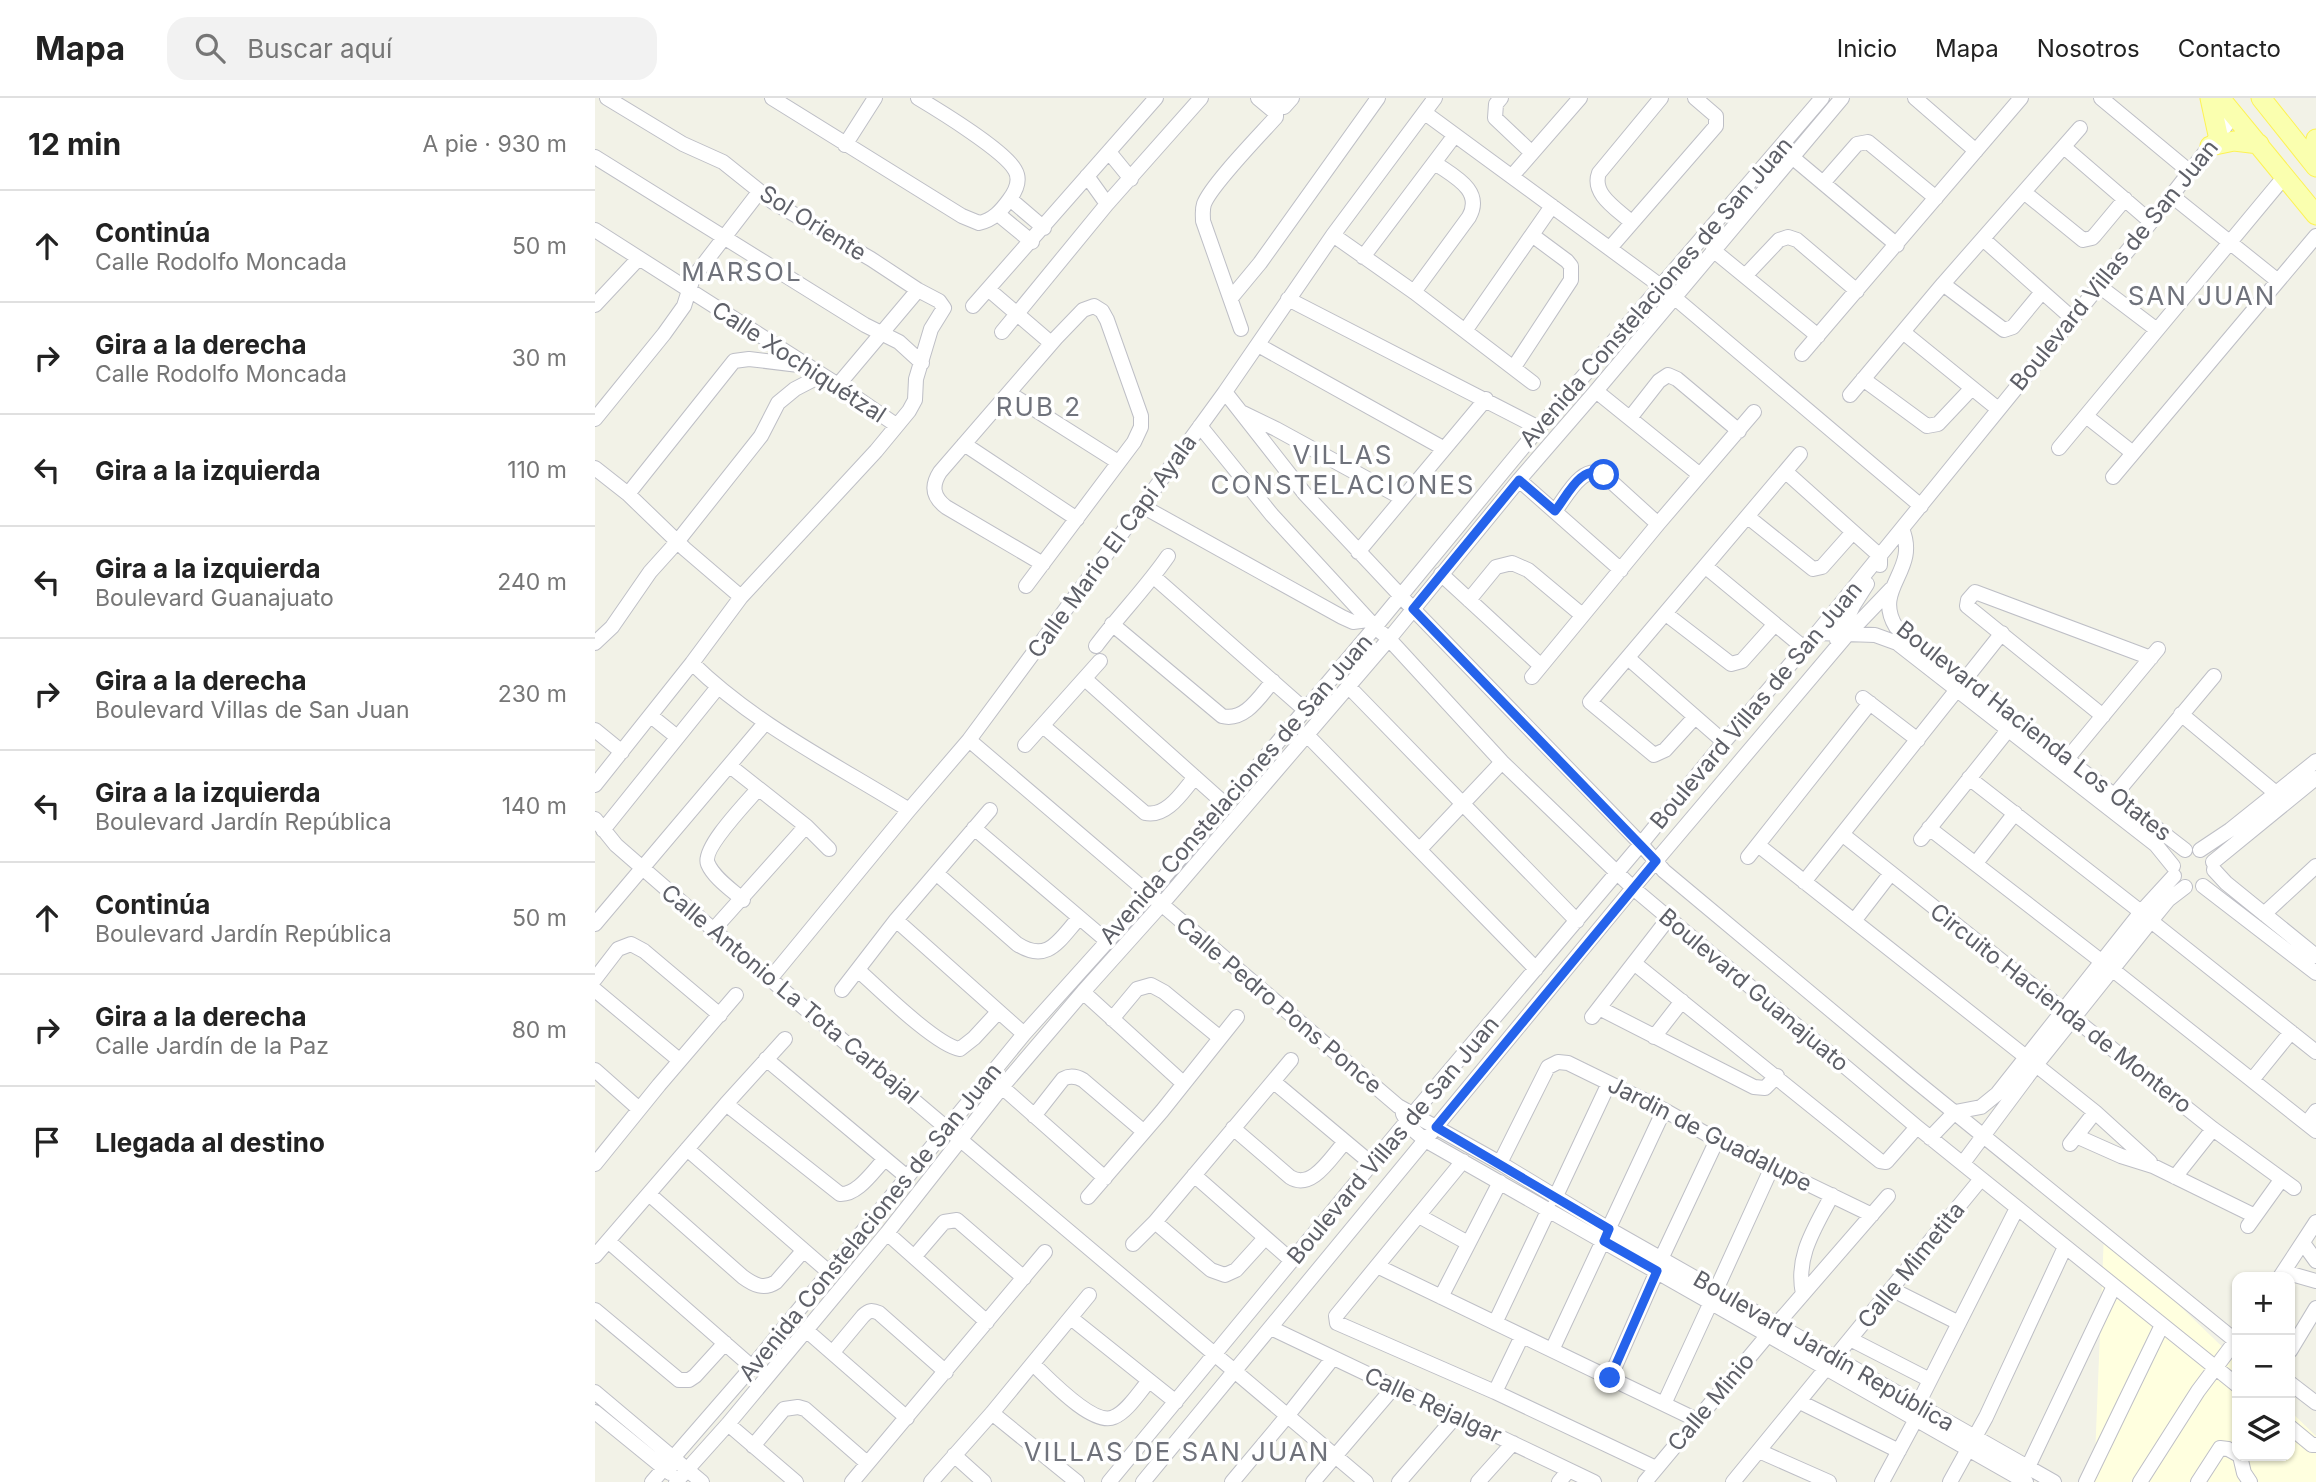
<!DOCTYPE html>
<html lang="es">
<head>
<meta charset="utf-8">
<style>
	body { margin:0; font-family:Inter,sans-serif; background:#f2f2f2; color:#222 }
	.controls { position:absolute; right:21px; bottom:21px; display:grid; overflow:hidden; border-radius:14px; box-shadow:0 2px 5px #0004 }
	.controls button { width:63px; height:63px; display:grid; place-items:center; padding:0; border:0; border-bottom:2px solid #e0e0e0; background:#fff; color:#222; font:35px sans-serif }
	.stop { position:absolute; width:21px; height:21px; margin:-16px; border:5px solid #2563eb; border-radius:50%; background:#fff }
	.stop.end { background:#2563eb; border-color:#fff; box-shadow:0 2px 7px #0008 }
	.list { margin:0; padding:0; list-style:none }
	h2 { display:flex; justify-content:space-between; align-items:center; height:91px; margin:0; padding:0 28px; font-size:30px }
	h2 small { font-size:23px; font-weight:400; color:#767676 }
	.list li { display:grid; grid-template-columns:46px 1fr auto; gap:21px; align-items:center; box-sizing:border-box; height:112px; padding:0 28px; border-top:2px solid #e0e0e0 }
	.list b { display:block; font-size:26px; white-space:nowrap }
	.list p { margin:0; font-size:23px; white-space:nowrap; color:#767676 }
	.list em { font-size:23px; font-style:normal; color:#767676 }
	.icon { flex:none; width:38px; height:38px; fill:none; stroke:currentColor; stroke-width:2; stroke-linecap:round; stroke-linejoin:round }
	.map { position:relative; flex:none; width:1721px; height:1384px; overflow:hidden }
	header { display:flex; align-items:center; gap:42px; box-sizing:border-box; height:98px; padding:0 35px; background:#fff; border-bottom:2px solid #e0e0e0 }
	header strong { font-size:33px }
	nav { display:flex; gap:38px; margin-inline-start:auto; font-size:24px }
	.search { width:490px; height:63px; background:#f2f2f2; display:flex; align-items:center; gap:18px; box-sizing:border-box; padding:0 24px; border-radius:21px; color:#767676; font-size:26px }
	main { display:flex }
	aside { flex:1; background:#fff }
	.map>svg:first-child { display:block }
	.commercial { fill:#ffffdf }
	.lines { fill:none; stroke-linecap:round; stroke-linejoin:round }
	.minor-casing { stroke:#bebfc6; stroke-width:16 }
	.major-casing { stroke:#fdf355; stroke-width:21 }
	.minor { stroke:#fff; stroke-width:14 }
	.major { stroke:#faffaf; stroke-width:19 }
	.route { stroke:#2563eb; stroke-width:9 }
	.labels { text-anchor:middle; stroke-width:7; stroke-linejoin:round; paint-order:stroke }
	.street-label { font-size:23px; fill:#5e6068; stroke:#fff }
	.quarter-label { font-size:26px; letter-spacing:2px; fill:#6f727b; stroke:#fff }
</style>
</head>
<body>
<header>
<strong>Mapa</strong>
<div class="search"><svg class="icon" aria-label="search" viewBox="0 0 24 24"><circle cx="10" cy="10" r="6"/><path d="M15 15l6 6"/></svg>Buscar aquí</div>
<nav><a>Inicio</a><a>Mapa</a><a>Nosotros</a><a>Contacto</a></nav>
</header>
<main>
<aside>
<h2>12 min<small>A pie · 930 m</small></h2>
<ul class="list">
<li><svg class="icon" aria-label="ahead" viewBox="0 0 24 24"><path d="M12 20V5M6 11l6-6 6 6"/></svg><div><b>Continúa</b><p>Calle Rodolfo Moncada</p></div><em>50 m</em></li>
<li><svg class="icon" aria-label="right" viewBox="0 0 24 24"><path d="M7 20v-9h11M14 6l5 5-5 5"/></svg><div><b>Gira a la derecha</b><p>Calle Rodolfo Moncada</p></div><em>30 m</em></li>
<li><svg class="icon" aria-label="left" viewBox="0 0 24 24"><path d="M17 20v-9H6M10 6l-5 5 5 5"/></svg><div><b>Gira a la izquierda</b></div><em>110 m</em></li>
<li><svg class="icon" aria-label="left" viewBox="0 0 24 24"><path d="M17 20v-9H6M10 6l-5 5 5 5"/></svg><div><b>Gira a la izquierda</b><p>Boulevard Guanajuato</p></div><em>240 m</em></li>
<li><svg class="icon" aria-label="right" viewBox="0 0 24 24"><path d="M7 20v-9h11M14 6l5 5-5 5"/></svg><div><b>Gira a la derecha</b><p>Boulevard Villas de San Juan</p></div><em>230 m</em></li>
<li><svg class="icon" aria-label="left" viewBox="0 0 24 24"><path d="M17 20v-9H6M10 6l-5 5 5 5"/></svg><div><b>Gira a la izquierda</b><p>Boulevard Jardín República</p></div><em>140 m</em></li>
<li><svg class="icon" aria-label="ahead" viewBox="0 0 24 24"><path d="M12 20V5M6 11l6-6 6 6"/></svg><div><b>Continúa</b><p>Boulevard Jardín República</p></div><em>50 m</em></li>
<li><svg class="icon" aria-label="right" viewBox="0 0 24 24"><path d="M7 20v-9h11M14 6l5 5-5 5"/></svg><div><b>Gira a la derecha</b><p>Calle Jardín de la Paz</p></div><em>80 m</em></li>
<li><svg class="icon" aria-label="arrive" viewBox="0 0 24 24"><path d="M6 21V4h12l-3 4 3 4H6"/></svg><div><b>Llegada al destino</b></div></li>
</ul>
</aside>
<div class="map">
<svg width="1721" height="1384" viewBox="0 0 1721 1384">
	<rect width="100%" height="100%" fill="#f2f2e7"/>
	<path class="commercial" d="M1509,1135L1642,1263V1358H1695V1313L1721,1338V1384H1499Z"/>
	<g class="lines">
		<g class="minor-casing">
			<path id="minor" d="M177,0L367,118L384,125C398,122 406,113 414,102C420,94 426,82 420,72C410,53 343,12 323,0
				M677,0L689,9L697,0
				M906,0L901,6L900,20L937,55
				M1320,0L1381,53
				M1506,0L1595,74
				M830,15L1067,189L1326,408
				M250,47L280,0
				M1469,49L1556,124
				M514,54L536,81
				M0,59L270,227L304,244L327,265
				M1197,59L1302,147
				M492,78L512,106
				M917,78L985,0
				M1228,85L1262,46L1273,44L1341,100
				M1429,94L1488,142L1497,140L1500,137L1530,101
				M1577,98L1683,183
				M415,101L449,130
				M403,116L437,144
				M1036,124C1022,111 996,96 1004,75L1066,0
				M0,132L243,287L301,327
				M738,137L819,194L938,285
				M1388,141L1478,221
				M1015,150L1121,28V18L1100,0
				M1118,152L1223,238
				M768,159L860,37
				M1150,178L1184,142L1193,139L1202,142L1262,193
				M1348,186L1409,232L1418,229L1447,194
				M1504,188L1562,232
				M393,191L456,245
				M819,194L874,119C889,92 858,78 840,65
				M636,200L665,165L783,0
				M693,201L944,330
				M0,207L44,160
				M378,208L561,0
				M646,231L608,123C608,117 607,112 609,106C616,87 665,37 681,19V15L663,0
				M870,233L957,108
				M407,234L512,106L606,0
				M1308,234L1403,311
				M663,247L848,350
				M1207,256L1426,0
				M919,269L976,182V168L972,163L937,137
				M1268,281L1332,328L1343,326L1377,290
				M243,287L323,192
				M1001,293L1105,377
				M630,294L710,396L818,511L1046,746L1069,773L1317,980L1642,1244
				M414,295L523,364
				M1255,297L1348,186L1485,30
				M648,315L681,331L807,400
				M1491,318L1538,355
				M1035,320L1064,283L1073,277L1082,281L1144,333
				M0,321L69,236L89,208L98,180L164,94
				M605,328L677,417L780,529L794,541L907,664L1038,790L1322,1029L1642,1287
				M369,346L482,421
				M1464,350L1690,78
				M0,370L33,396L90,451L146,499
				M1191,374L1285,458V467
				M1518,379L1721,138
				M924,382L1026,472
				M33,396L139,263L154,261L212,268
				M547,408L747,519L758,524L773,522
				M960,413C972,398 987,365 1009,377L1063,426
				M1153,419L1218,471L1227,469L1258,434
				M1307,431C1325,473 1277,490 1301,529L1590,752
				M763,454L891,301
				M1111,469L1209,550
				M846,476L946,568
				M559,479L709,611
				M431,488L539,344L546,329V318L512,222L507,213L499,208L488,212L461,240L345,374C336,388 338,399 351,409L448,466
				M874,502L901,469L917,465L933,472L987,517
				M1071,516L1136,566L1147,563L1180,526
				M517,526L627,618C650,624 665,598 678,583
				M1222,535L1280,537L1302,545L1561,747L1578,768
				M1242,542L1258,508L1272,486
				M0,545L17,529L55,474L82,444L166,338L183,305L200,291L227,277
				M501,548C524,517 551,490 573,458
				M1033,560L1129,644
				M97,565C159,626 240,666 314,712
				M937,579L1063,426L1159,314
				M490,581L631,707
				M753,588L982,823
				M1268,600L1323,642
				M1586,616L1682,696
				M56,618L82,639
				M1508,618L1372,508L1373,502L1380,494L1556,560
				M1100,619L1070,652L1059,657L995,604L1205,356
				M448,628L550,715C572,720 588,693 600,679
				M0,632L27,654
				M711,636L941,871
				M374,642L803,1008L905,1065L1014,1131L1459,1384
				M430,647L505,563
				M1467,667L1563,551
				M135,668L211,728L234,751
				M1374,680L1546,814
				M0,687L97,565L146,499L281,353L314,313L320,302L321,281L336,231L349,210L344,203L323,192L276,161L178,104L128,64L88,46L12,0
				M1518,699L1619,578
				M0,721L21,747L175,881L771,1384
				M379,730L512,843
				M1334,730L1506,863
				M8,732L123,589
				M1247,736L1618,1031L1699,1090
				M1326,741L1413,632
				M1163,747L1431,959
				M825,751L907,664
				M1605,752L1635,732L1721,663
				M1153,759L1275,605
				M1618,764L1721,680
				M1381,765L1420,715
				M1619,772L1631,785L1721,858
				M341,775L422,846C453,866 464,842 484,820
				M1209,784L1407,535
				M1608,788L1721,875
				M148,802C137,792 119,780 113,766C106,751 152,704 163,691
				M1669,816L1721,768
				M301,822L429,936
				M1259,823L1296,775
				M1556,823L1721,954
				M0,826L170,625
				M119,831L211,728
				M1039,865L1285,1063L1291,1064L1293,1062L1322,1029
				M263,872C283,890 342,948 365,951L379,940L403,914
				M1518,872L1721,1033
				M0,881L23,851L36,846L49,853L125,917
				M175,881L314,712L374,642L547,408L630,294L738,137L840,0
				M0,892L84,962
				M247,892L301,822L395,712
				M488,894L588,985
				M1004,910L1159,989L1170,990L1182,978
				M997,919L1073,821
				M517,921L542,891L556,887L569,894L624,939
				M1059,939L1087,903
				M171,961L312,1079
				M1441,967L1500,1014L1555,1064
				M0,972L44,1011
				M1657,982L1696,934
				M679,984L777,1066
				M407,989L510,1080
				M131,1006L245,1096C263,1097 278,1073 290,1061
				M1360,1014L1386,1009L1402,996L1546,814L1579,778
				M808,1016L816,1030L830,1042L1431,1384
				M439,1018L468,981C475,977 481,978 488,982L548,1033
				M1712,1025L1721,1013
				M638,1030L695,1079C717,1093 736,1059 750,1044
				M1481,1038L1526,1058L1558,1068L1660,1118
				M1335,1040L1360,1014
				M1475,1046L1500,1014
				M92,1051L235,1175
				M868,1063L741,1218L742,1225L900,1294L1061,1370
				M905,1065L953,969L963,964L973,965L1069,1012L1122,1042L1277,1117
				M1368,1065L1441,967L1556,823L1573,802L1590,789
				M0,1066L64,987L141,897
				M599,1077L697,1163
				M1580,1079L1618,1031
				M54,1096L148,1179C159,1187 169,1192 181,1184L208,1153
				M493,1099L567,1013L642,919
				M960,1100L1014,985
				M824,1118L873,1145
				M560,1124L616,1172L630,1177L641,1172L670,1140
				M1653,1128L1686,1082
				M292,1135L392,1224
				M13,1143L157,1269
				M1708,1145L1721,1163
				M538,1146L560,1124L696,962
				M0,1158L131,1006L190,941
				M319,1159L349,1124L362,1122L429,1180
				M1066,1161L1122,1042
				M782,1168L1102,1322
				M1689,1174L1721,1183
				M1685,1179L1721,1124
				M1296,1191L1364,1225
				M1121,1192L1177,1069
				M1208,1196C1200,1158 1220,1130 1237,1097
				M846,1199L905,1084
				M0,1212L84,1282H94L100,1278L130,1245
				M476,1220L581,1304
				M900,1225L954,1111
				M676,1230L999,1384
				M211,1232L312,1320
				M1255,1241L1335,1282
				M957,1252L1069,1012
				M1695,1253L1721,1210
				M238,1254L268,1218C274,1212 277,1212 284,1215L351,1274
				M438,1266C453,1280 498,1329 519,1319C533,1313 544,1294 554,1283
				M1015,1280L1062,1173
				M1695,1285L1721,1305
				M0,1294L107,1384
				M900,1294L927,1238
				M1205,1304L1304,1353
				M1069,1306L1116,1204
				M1323,1306L1422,1110
				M0,1314L75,1375
				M397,1315L482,1384
				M133,1326L201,1384
				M1695,1329L1717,1347H1721
				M158,1348L189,1311L203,1309L210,1311L272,1365
				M1164,1353L1234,1384
				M359,1357L389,1384
				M1645,1358L1649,1375L1655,1384
				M1433,1369L1519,1188
				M57,1384L157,1269L429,936L554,797L780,529L944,330L1227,0
				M81,1384L133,1326L292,1135L407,989L488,894L566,807L794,541L924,382L1001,293L1247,0
				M257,1384L450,1154
				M336,1384L397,1315L494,1197
				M514,1384L812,1023L1046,746L1129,644L1222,535L1556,124L1639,17
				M548,1384L1038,790L1252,537L1296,491
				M637,1384L693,1317L738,1260
				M718,1384L799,1289
				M804,1384L861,1318
				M883,1384L918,1345
				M964,1384L974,1372
				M1050,1384L1182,1226L1293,1098
				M1138,1384L1386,1081
				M1287,1384L1321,1321
				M1355,1384L1391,1319L1470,1149
				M1491,1384L1567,1227
				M1545,1384L1603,1293L1642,1241
				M1603,1384L1625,1350L1633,1351L1642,1356"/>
		</g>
		<g class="major-casing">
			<path id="major" d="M1615,0L1623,37
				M1625,0L1721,117
				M1666,0L1721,69
				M1615,48L1639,43L1664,46
				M1718,65L1721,41"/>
		</g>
		<use href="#minor" class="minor"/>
		<use href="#major" class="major"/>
	</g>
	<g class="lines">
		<path class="route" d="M1009,377C987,364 972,398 960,413L924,382L818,511L1061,763L841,1029L1014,1131L1009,1143L1062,1173L1015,1280"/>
	</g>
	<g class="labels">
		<g class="street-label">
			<text transform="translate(218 125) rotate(32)" y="8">Sol Oriente</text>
			<text transform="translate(1519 167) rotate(-51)" y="8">Boulevard Villas de San Juan</text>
			<text transform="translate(1061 194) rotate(-49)" y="8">Avenida Constelaciones de San Juan</text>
			<text transform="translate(204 264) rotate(33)" y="8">Calle Xochiquétzal</text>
			<text transform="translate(517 448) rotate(-54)" y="8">Calle Mario El Capi Ayala</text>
			<text transform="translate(1161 607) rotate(-50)" y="8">Boulevard Villas de San Juan</text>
			<text transform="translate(1439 633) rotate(38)" y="8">Boulevard Hacienda Los Otates</text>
			<text transform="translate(641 691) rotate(-49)" y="8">Avenida Constelaciones de San Juan</text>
			<text transform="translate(1159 892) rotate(40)" y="8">Boulevard Guanajuato</text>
			<text transform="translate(195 896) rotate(40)" y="8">Calle Antonio La Tota Carbajal</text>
			<text transform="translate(684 907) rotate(40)" y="8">Calle Pedro Pons Ponce</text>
			<text transform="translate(1466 910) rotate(38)" y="8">Circuito Hacienda de Montero</text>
			<text transform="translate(1115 1036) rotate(27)" y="8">Jardin de Guadalupe</text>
			<text transform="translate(798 1042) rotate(-50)" y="8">Boulevard Villas de San Juan</text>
			<text transform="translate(275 1124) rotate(-51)" y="8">Avenida Constelaciones de San Juan</text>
			<text transform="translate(1316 1167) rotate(-51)" y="8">Calle Mimetita</text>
			<text transform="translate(1229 1253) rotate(30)" y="8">Boulevard Jardín República</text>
			<text transform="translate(1116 1304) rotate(-50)" y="8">Calle Minio</text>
			<text transform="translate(838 1307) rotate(25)" y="8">Calle Rejalgar</text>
		</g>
		<g class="quarter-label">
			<text x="147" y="183">MARSOL</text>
			<text x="1607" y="207">SAN JUAN</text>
			<text x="444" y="318">RUB 2</text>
			<text x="748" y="366">VILLAS<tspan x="748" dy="30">CONSTELACIONES</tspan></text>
			<text x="582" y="1363">VILLAS DE SAN JUAN</text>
		</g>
	</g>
</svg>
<div class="controls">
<button>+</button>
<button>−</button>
<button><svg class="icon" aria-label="layers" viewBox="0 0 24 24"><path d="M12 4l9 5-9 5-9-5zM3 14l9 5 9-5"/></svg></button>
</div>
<div class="stop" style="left:1009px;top:377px"></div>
<div class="stop end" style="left:1015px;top:1280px"></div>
</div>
</main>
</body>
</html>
